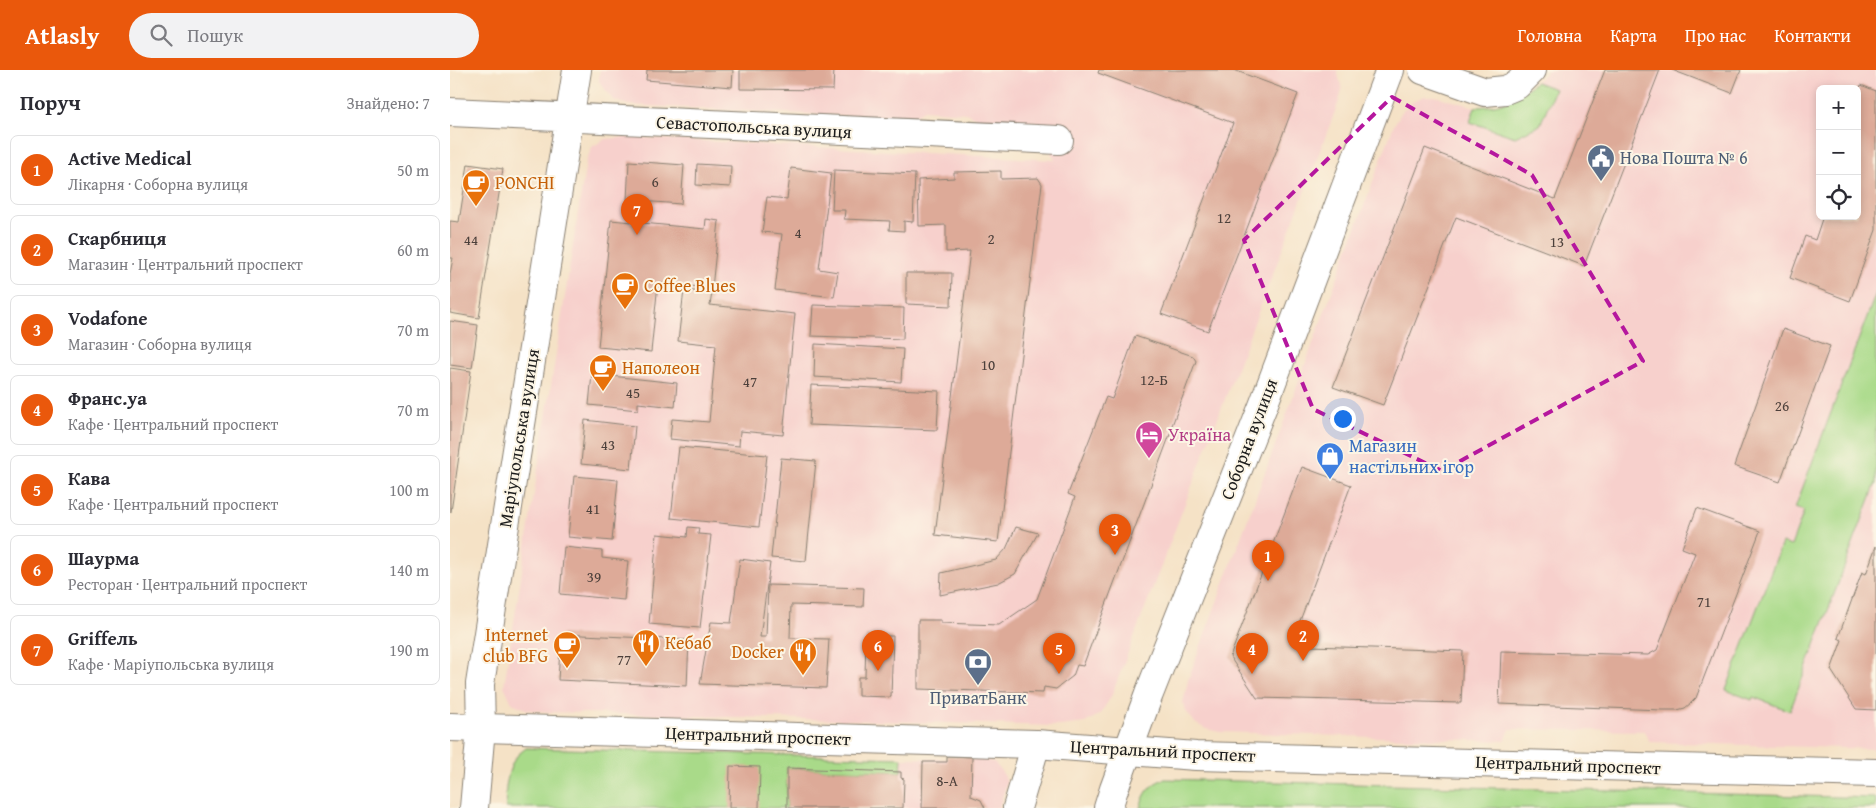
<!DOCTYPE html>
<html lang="uk">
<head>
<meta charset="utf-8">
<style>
	body { margin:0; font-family:"Gentium Book Plus",serif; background:#f2f2f3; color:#2b2b33 }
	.controls { position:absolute; right:15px; top:15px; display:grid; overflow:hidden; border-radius:8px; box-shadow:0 2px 8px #0003 }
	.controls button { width:45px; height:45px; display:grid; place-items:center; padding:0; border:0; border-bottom:1px solid #e1e1e2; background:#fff; color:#2b2b33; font:25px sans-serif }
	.you { position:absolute; left:892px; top:348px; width:18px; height:18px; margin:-12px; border:4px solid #fff; border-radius:50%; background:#1a73e8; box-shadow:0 0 0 8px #1a73e833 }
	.badge { display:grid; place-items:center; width:32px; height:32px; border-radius:50%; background:#ea580c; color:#fff; font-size:16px; font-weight:700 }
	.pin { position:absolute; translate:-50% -41px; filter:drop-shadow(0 1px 2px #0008) }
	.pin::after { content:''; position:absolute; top:26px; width:18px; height:15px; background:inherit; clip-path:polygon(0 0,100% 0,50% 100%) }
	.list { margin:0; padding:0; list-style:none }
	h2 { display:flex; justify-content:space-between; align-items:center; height:65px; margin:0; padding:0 20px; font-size:21px }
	h2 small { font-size:16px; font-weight:400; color:#7c7c81 }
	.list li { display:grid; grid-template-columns:32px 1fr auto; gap:15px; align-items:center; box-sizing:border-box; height:70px; margin:0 10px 10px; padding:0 10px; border:1px solid #e1e1e2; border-radius:8px }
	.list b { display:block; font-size:19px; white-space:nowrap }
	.list p { margin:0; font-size:16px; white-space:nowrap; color:#7c7c81 }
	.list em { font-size:16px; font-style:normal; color:#7c7c81 }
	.icon { flex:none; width:28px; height:28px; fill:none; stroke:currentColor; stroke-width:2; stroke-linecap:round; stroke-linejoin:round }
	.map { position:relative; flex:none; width:1426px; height:738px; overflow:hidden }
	header { display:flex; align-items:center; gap:30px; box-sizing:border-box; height:70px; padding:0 25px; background:#ea580c; color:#fff }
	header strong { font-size:24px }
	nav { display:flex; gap:28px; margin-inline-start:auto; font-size:18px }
	.search { width:350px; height:45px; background:#f2f2f3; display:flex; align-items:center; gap:12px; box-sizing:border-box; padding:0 18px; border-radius:28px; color:#7c7c81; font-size:19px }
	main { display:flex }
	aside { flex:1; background:#fff }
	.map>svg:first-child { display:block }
	.built { fill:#f7d0cc; fill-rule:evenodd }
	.green { fill:#a9da89; stroke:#627b52 }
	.building { fill:#ddaa98 }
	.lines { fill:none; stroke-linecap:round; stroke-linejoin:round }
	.minor-casing { stroke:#887f71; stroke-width:30 }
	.major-casing { stroke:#887f71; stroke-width:30 }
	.minor { stroke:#fff; stroke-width:28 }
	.major { stroke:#fff; stroke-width:28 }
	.marked { fill:none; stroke:#b5179e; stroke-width:4; stroke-dasharray:10 6; stroke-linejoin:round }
	.labels { text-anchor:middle; stroke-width:4; stroke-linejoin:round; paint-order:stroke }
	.number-label { font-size:15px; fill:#4c403b }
	.street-label { font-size:18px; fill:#1c1c1c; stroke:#fcf5e5 }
	.service-label { font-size:18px; fill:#4e5e75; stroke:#fcf5e5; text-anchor:start }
	.food-label { font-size:18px; fill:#c56008; stroke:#fcf5e5; text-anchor:start }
	.hotel-label { font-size:18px; fill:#b23c85; stroke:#fcf5e5; text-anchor:start }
	.shop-label { font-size:18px; fill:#366cbe; stroke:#fcf5e5; text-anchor:start }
</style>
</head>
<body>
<header>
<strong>Atlasly</strong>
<div class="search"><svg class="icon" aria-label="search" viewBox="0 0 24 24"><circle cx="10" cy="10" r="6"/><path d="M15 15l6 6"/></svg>Пошук</div>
<nav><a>Головна</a><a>Карта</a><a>Про нас</a><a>Контакти</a></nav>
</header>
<main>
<aside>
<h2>Поруч<small>Знайдено: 7</small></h2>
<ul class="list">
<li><span class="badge">1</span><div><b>Active Medical</b><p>Лікарня · Соборна вулиця</p></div><em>50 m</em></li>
<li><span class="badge">2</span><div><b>Скарбниця</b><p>Магазин · Центральний проспект</p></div><em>60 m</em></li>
<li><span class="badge">3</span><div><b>Vodafone</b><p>Магазин · Соборна вулиця</p></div><em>70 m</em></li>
<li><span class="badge">4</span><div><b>Франс.уа</b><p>Кафе · Центральний проспект</p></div><em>70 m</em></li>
<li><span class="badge">5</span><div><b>Кава</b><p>Кафе · Центральний проспект</p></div><em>100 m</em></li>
<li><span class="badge">6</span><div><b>Шаурма</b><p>Ресторан · Центральний проспект</p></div><em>140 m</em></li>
<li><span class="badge">7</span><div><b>Griffeль</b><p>Кафе · Маріупольська вулиця</p></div><em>190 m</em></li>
</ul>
</aside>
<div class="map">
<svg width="1426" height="738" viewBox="0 0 1426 738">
	<rect width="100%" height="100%" fill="#fcf5e5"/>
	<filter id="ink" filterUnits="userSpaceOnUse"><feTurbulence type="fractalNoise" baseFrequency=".02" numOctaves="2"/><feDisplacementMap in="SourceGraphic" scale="10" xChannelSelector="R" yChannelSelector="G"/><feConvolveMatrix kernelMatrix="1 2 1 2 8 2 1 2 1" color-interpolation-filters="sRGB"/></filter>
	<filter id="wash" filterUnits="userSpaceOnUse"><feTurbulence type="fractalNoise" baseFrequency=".0096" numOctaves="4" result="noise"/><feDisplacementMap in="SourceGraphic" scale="20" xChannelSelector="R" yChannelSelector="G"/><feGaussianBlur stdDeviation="1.12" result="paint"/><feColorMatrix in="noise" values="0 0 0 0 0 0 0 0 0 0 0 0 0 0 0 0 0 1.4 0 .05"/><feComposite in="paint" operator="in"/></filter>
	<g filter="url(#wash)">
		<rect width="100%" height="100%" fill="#f5e2c6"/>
		<path class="built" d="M150,0H887L892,19L889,31L661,627L650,644L635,653L610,656L100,642L78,640L62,633L54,616L136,92L142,77L155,69L179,67L605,90L585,52H534L516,43L474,40L458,49L178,35L163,30L149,11Z
			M1097,0H1426V679L1200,672L1194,661L1060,659L1055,671L770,662L756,659L745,653L735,640L733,633L738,610L944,55L953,40L965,30L975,26H984L1025,37L1044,36L1060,31L1094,5ZM1370,19H1407V146H1370Z
			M497,686L522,687V689L538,690L545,693L554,705L557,712L549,738H337V698L451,701L452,688L497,689Z"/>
		<path class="green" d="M1086,12L1105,19L1090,55L1065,67L1020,52L1025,37C1055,36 1063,29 1086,12Z
			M1426,223V413L1340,641L1303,627L1302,630L1276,620L1332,473L1341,476L1354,441L1345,438Z
			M76,678L452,688L451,702L337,698V738H56C54,723 57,698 67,686C69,683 73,681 76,678Z
			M715,709L1426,728V738H690C694,724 700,713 715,709Z"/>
		<g id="blocks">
			<path class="building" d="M197,0H283L282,17L196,10Z
				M290,0H384L383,20L290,19Z
				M649,0H784L848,24L758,261L711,244L783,53L648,3Z
				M1155,0H1210L1134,196L1006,147L933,335L883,317L975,78L1105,129Z
				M1222,0H1291L1282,23Z
				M1411,15L1426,21V160L1400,231L1340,208L1355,166L1365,170L1373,146H1407V26Z
				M179,91L234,95L231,134L177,130Z
				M18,94L53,99L29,248L0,243V204L3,188H0V151L9,152Z
				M247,94L281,96L280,117L246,115Z
				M341,98L381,103L369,199L388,202L384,227L325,220L332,164L312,162L317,127L337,129Z
				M384,100L465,104L463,152L454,151V161L439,160L440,151L394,149L395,140H382Z
				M551,101V109L588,108L592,114L548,472L485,465L520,181L496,182V155L469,156L468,110L504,108V102Z
				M256,149L269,151L262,218L208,213L201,282L148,277L161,150L255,159Z
				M456,203H502L501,236L456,234Z
				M234,220L262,223L260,235L345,244L333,365L290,361L289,376L220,369L222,349L259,352L266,275L228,271Z
				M363,235L454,238L453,269L361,266Z
				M0,251L28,255L22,298L0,295Z
				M1333,259L1380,276L1330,412L1284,396Z
				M685,266L743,286L746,291L721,358L722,359L633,596L627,595L623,606L606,619L594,617L593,623L468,619V550H491V553L549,555L587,529L625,427L618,424L656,327L662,329Z
				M365,274L453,279L451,312L364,307Z
				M0,298L21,301L1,442H0Z
				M142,304L227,313L225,337L188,333V340L139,335Z
				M361,315L489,321L487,360L359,355Z
				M135,350L185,356L181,399L131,394Z
				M229,377L317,385L309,457L221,448Z
				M331,388L366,391L356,491L321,488Z
				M852,397L901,415L848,556L853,558L849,567L853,572L861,573V576L1013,581L1011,633L807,628L780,587Z
				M124,406L168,410L162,471L118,467Z
				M1247,438L1310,461L1246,628L1241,633L1235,638L1227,640H1212L1049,634L1051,581L1198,585L1207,580L1245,483L1232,478Z
				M238,457L249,458L248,464L261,465L250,558L199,554L207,464L237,467Z
				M566,457L588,463L565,504L548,513L490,525L491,503L546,490L556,479Z
				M1426,476V640L1406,639L1381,600L1392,570L1388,568L1412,502L1416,504Z
				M114,477L152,481V488L178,491L174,530L110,524Z
				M290,489L320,493L310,567H316L318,515L414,518L413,537L341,535L340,568L379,569L376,618L250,614L261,552L281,553Z
				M111,564L239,570L237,616L108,610Z
				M416,566H443L441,627L408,626V607H415Z
				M497,686L522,687L521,726L531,730L535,738H472L473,692H497Z
				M280,696L310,697L309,738H279Z
				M337,698L451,702V708L454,709L453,738H337Z"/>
		</g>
	</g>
	<g filter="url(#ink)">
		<use href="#blocks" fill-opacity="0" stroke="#887f71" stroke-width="1"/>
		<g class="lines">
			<g class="minor-casing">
				<path id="minor" d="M973,0L1035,22L1055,20L1067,15L1082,0
					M0,42L609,70
					M24,738L31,658L30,614L127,0
					M567,738L586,674
					M658,738L664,719L699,624L813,336L940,0"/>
			</g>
			<g class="major-casing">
				<path id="major" d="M0,657L586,674L746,686L1426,703"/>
			</g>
			<use href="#minor" class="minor"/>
			<use href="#major" class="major"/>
		</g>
	</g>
	<path class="marked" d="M942,27L1082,105L1193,291L992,401L863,339L794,170Z"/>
	<defs>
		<g id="civic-pin" transform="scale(1.4375)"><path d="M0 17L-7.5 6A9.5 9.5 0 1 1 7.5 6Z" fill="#5c6f8a" stroke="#fcf5e5"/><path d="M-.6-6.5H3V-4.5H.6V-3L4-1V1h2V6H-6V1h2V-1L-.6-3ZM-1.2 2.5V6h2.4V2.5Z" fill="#fff"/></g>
		<g id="cafe-pin" transform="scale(1.4375)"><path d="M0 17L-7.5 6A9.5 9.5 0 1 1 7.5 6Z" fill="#e8710a" stroke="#fcf5e5"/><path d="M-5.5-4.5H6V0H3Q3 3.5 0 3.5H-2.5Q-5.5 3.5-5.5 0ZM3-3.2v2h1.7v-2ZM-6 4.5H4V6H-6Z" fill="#fff"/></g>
		<g id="hotel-pin" transform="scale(1.4375)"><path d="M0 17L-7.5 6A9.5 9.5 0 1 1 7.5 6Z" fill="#d1479c" stroke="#fcf5e5"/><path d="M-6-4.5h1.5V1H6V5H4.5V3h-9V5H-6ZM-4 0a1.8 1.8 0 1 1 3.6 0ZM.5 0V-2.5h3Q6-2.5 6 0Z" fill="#fff"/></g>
		<g id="shop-pin" transform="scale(1.4375)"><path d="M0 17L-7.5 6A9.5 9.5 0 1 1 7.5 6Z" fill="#3f7fe0" stroke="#fcf5e5"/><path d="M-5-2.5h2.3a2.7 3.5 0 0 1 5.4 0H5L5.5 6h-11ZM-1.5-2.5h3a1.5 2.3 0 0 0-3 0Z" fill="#fff"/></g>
		<g id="restaurant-pin" transform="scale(1.4375)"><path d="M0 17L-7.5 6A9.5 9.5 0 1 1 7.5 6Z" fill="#e8710a" stroke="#fcf5e5"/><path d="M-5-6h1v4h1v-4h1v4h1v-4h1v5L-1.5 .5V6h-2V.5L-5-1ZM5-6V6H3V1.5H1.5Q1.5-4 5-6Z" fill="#fff"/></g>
		<g id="bank-pin" transform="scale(1.4375)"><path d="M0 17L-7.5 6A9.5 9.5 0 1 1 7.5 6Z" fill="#5c6f8a" stroke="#fcf5e5"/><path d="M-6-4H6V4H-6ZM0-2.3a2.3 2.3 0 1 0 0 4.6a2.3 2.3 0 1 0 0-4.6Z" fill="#fff"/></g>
	</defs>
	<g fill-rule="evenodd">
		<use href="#civic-pin" x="1151" y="88"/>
		<use href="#cafe-pin" x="26" y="113"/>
		<use href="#cafe-pin" x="175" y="216"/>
		<use href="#cafe-pin" x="153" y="298"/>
		<use href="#hotel-pin" x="699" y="365"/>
		<use href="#shop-pin" x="880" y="386"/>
		<use href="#restaurant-pin" x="196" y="573"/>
		<use href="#cafe-pin" x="117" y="575"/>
		<use href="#restaurant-pin" x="353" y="582"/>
		<use href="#bank-pin" x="528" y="592"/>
	</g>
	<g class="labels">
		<g class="number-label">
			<text x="205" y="117">6</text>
			<text x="774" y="153">12</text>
			<text x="348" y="168">4</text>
			<text x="541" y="174">2</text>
			<text x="21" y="175">44</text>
			<text x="1107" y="177">13</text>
			<text x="538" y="300">10</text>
			<text x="704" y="315">12-Б</text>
			<text x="300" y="317">47</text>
			<text x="183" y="328">45</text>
			<text x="1332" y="341">26</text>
			<text x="158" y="380">43</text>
			<text x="143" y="444">41</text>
			<text x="144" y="512">39</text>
			<text x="1254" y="537">71</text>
			<text x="174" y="595">77</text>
			<text x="497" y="716">8-А</text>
		</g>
		<g class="street-label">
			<text transform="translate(304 57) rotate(3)" y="6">Севастопольська вулиця</text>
			<text transform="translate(69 368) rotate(-81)" y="6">Маріупольська вулиця</text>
			<text transform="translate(799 369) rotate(-69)" y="6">Соборна вулиця</text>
			<text transform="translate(308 666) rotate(2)" y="6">Центральний проспект</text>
			<text transform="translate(713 681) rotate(3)" y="6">Центральний проспект</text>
			<text transform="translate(1118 695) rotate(2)" y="6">Центральний проспект</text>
		</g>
		<g class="service-label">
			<text x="1170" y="94">Нова Пошта № 6</text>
			<text x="528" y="634" text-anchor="middle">ПриватБанк</text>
		</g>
		<g class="food-label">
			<text x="45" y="119">PONCHI</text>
			<text x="194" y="222">Coffeе Blues</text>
			<text x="172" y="304">Наполеон</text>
			<text x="98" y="571" text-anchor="end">Internet<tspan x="98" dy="21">club BFG</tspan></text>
			<text x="215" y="579">Кебаб</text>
			<text x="334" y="588" text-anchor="end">Docker</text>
		</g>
		<g class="hotel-label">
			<text x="718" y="371">Україна</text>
		</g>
		<g class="shop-label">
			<text x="899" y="382">Магазин<tspan x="899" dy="21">настільних ігор</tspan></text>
		</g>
	</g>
</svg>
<div class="controls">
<button>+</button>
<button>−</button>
<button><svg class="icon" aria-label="locate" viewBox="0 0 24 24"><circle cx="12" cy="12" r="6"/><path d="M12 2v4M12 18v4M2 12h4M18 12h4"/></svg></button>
</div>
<div class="you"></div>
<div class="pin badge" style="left:818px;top:511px">1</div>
<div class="pin badge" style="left:853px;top:591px">2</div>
<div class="pin badge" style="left:665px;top:485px">3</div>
<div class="pin badge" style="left:802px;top:604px">4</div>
<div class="pin badge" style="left:609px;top:604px">5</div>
<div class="pin badge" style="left:428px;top:601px">6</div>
<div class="pin badge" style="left:187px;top:165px">7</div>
</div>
</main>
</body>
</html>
